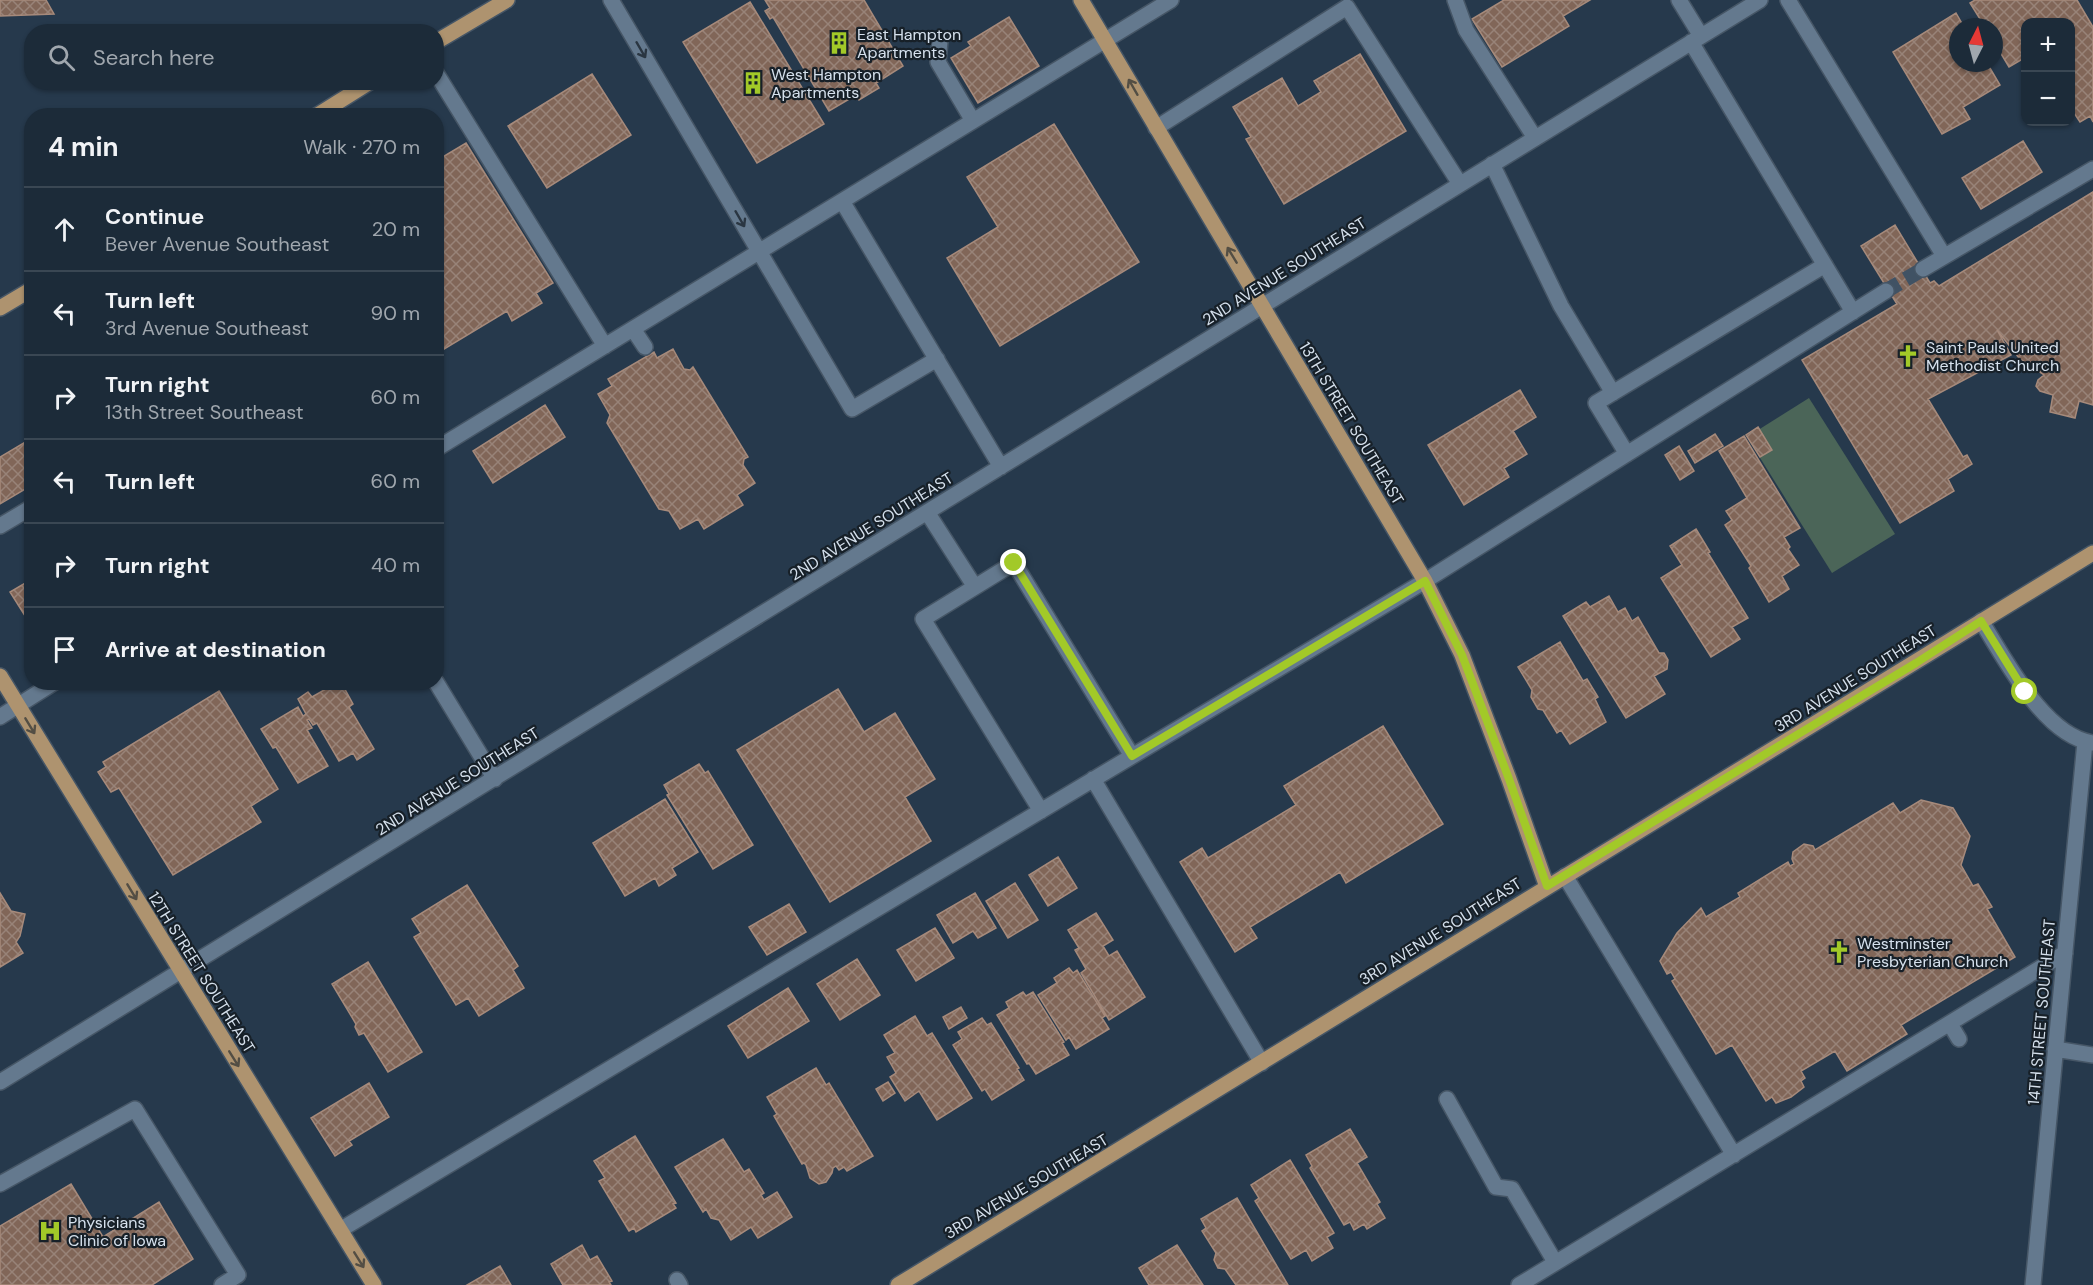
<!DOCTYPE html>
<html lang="en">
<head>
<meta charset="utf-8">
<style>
	body { margin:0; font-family:"DM Sans",sans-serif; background:#253341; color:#f1f3f6 }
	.controls { position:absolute; right:18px; top:18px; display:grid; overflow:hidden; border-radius:12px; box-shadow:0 2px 4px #0004 }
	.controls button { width:54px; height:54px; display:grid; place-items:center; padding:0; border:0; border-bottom:2px solid #3a4753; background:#1c2b39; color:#f1f3f6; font:30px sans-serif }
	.compass { position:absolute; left:1949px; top:18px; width:54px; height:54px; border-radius:50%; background:#1c2b39; box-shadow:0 2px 4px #0004; rotate:6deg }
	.stop { position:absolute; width:18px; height:18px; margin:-14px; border:4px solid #a2c928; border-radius:50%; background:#fff }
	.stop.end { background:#a2c928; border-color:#fff; box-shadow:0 2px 6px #0008 }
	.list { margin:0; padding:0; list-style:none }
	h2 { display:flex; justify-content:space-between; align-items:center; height:78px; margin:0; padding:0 24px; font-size:26px }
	h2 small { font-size:20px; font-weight:400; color:#a0a7ae }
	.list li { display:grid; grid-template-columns:39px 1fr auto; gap:18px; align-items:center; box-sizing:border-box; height:84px; padding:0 24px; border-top:2px solid #3a4753 }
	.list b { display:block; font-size:22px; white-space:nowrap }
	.list p { margin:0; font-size:20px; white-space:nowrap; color:#a0a7ae }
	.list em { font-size:20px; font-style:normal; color:#a0a7ae }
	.icon { flex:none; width:33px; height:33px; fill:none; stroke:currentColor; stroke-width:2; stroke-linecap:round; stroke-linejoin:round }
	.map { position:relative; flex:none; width:2093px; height:1285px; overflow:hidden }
	.search { position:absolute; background:#1c2b39; box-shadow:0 2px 4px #0004; left:24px; top:24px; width:420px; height:66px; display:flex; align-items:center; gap:15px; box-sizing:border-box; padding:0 21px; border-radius:24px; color:#a0a7ae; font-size:22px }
	.panel { position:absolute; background:#1c2b39; box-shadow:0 2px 4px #0004; left:24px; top:108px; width:420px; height:582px; border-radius:24px }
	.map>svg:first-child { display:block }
	.green { fill:#4b6558 }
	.building { fill:url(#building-cross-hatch); stroke:#a68a7b; stroke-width:1.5 }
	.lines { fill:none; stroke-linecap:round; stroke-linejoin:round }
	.minor-tunnel { stroke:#405264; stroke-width:15; stroke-dasharray:15 8; stroke-linecap:butt }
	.minor-casing { stroke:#465666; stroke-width:18 }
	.major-casing { stroke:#465666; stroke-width:18 }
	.minor { stroke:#64798e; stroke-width:15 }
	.major { stroke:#ae936f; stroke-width:15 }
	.oneway { stroke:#2a3642 }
	.oneway2 { stroke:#534e44 }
	.route { stroke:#a2c928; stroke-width:8 }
	.labels { text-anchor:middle; stroke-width:4.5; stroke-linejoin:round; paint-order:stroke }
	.poi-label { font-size:16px; fill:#d6e1ed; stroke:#172028; text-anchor:start }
	.street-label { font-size:16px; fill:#d6e1ed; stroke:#172028 }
</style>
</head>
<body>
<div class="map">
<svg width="2093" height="1285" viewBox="0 0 2093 1285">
	<defs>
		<pattern id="building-cross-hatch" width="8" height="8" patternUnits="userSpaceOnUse" patternTransform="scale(1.5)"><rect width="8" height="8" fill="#816658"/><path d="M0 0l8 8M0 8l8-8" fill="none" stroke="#988378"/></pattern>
	</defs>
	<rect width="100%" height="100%" fill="#26394c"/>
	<path class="green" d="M1809,398L1895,534L1832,573L1747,437Z"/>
	<path class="building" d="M0,0H46L54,14L0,16Z
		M765,0H864L903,66L876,83L879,88L859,100L856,95L829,111L773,17L770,19L765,11L770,8Z
		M1504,0H1590L1563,16L1569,26L1502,67L1472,19Z
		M1975,0H2077L2093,27V122L2090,116L2080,122L2070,107V22H2026V57L2009,67L1994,42V27H1985L1970,3Z
		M750,2L824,124L757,163L683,42Z
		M1956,13L1964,27H1958V63H1987L2000,85L1963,107L1970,119L1942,134L1893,52Z
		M1009,17L1039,66L978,103L951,58L971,46L968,42Z
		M1360,54L1406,131L1284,204L1246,139L1251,137L1233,107L1282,78L1298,106L1321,92L1314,81Z
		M592,74L631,135L547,188L508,126Z
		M1054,124L1139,262L1000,346L947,258L998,227L967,177Z
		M2023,141L2042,172L1981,209L1962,178Z
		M466,143L553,283L536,293L542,303L512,321L507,311L436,354V161Z
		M2093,192V405L2079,401L2075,418L2050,412L2053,395L2040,391L2036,386L2038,380L2044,375L2019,358L1997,330L2011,355L1928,399L1963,457L1967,455L1972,464L1948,479L1954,491L1900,523L1802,360L1897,304L1861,246L1895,225L1930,283L1934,281L1939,286Z
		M673,349L684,369L690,370L693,367L748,457L744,459L743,465L755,483L737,495L743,505L704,529L698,519L680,529L669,511L659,509L607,423L610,415L598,394L612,386L608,379L654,352L657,358Z
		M1520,390L1536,417L1513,431L1527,454L1504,468L1509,477L1464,505L1428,445Z
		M545,405L565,437L493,483L473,451Z
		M1758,427L1772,450L1760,457L1746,435Z
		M1715,434L1723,446L1695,463L1688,451Z
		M1744,436L1800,528L1784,537L1790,547L1788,549L1799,565L1782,576L1789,589L1769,602L1749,568L1751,566L1725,525L1732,520L1726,511L1747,498L1719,451Z
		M32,438V485L0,504V457Z
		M1679,446L1694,471L1680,480L1665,455Z
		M1696,529L1710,552L1708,553L1748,618L1732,627L1740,639L1711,657L1661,578L1682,565L1670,546Z
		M32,579V627L10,592Z
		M1609,596L1618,612L1625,608L1632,621L1638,617L1659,653H1664L1668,660L1667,669L1654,676L1665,694L1626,718L1563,616L1586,602L1590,607Z
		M1560,642L1583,681L1587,679L1598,697L1595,699L1606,722L1570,744L1561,730L1557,733L1543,710L1538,709L1531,697L1532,690L1518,667Z
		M338,682H341L353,704L349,707L374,749L357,760L353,753L339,761L317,723L313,725L309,719L307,720L312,728L307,730L328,766L298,783L276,747L273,748L261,729L298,707L303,716L306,714L298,699L308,692L312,697Z
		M838,689L864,732L895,713L935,779L905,797L931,841L830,902L737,750Z
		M219,691L278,789L251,806L261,822L173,875L119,788L111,792L98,772L106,767L103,762Z
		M1383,726L1443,824L1346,883L1340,872L1250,927L1257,938L1235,952L1180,862L1202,848L1208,858L1296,805L1284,786Z
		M699,764L705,773L708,771L753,845L713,869L667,795L669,794L664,785Z
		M665,799L698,852L672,868L676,875L659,886L655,878L625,896L593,843Z
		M1921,800L1953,808L1970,836L1961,865L1973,886L1978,884L1992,907L1987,909L2015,957L1901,1025L1907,1034L1847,1071L1835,1051L1801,1071L1805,1078L1801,1081L1804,1087L1791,1097L1776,1103L1772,1097L1766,1101L1732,1045L1716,1054L1672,981L1675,979L1671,972L1667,974L1660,961L1677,933L1701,908L1706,917L1740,897L1738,893L1788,862L1790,866L1794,864L1792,859L1793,852L1804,844L1813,846L1815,850L1893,803L1900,813Z
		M1058,857L1077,888L1048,906L1029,875Z
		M1015,883L1038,920L1008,938L986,901Z
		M467,885L518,966L513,970L524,988L479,1016L468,998L456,1005L414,937L421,933L412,919Z
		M0,893L11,911L25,914L20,936L16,942L23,953L0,967Z
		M975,893L996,928L978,938L973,931L953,943L937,915Z
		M789,904L806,932L767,955L749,927Z
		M1096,913L1113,940L1103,946L1109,956L1117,951L1145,997L1109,1020L1081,973L1086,969L1075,950L1079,948L1068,930Z
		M935,928L954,958L916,981L897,950Z
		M857,959L880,995L840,1020L817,984Z
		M368,962L422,1052L388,1072L364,1033L359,1035L355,1027L356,1024L332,984Z
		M1069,968L1073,973L1077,970L1105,1016L1102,1018L1109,1029L1076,1049L1069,1037L1066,1040L1038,995L1057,983L1054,978Z
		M788,988L809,1021L748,1058L728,1026Z
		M1023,992L1026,996L1033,992L1064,1042L1062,1043L1069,1055L1036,1074L1029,1063L1027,1064L997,1015L1009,1008L1006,1002Z
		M961,1007L967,1018L949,1029L943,1017Z
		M915,1016L927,1036L932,1033L972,1098L937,1120L919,1091L905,1101L890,1077L896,1073L887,1057L895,1053L884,1035Z
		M982,1018L987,1025L991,1023L1019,1068L1017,1069L1024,1080L992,1100L985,1089L982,1091L953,1045L962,1039L958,1032Z
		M816,1068L826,1085L829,1083L873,1156L847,1171L844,1167L839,1170L836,1166L833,1168L832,1173L826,1182L819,1184L810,1178L806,1165L804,1163L802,1164L774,1116L777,1114L767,1097Z
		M888,1082L895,1093L883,1101L876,1089Z
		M369,1083L389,1117L349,1141L352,1145L335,1156L311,1118Z
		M1350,1129L1367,1157L1357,1163L1380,1202L1377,1204L1385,1218L1367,1229L1364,1224L1354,1230L1350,1222L1344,1225L1310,1168L1312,1166L1306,1155Z
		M635,1136L676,1203L673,1204L676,1208L636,1232L634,1228L629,1231L599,1181L605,1178L594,1161Z
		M723,1139L744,1172L749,1169L764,1193L761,1195L764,1200L777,1192L792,1217L758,1238L751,1227L731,1240L719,1220L711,1218L706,1209L703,1212L675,1167Z
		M1290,1160L1334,1233L1327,1237L1333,1248L1312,1261L1306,1250L1291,1259L1255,1201L1259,1198L1251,1185Z
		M71,1184L103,1237L159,1202L193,1259L152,1285H0V1226Z
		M1237,1198L1288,1285H1236L1225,1269L1218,1268L1214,1260L1216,1253L1202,1231L1206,1228L1201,1219Z
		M582,1245L590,1260L597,1256L612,1281L609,1282L611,1285H563L551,1264Z
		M1177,1245L1203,1285H1149L1139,1268Z
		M500,1266L511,1285H467Z"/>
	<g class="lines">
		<path class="minor-tunnel" d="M1886,291L1923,269"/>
		<g class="minor-casing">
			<path id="minor" d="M611,0L852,409L937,359
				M1455,0L1466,30L1535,138
				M1679,0L1701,36
				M1788,0L1944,256
				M940,41L938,62L973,121
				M1691,42L1853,312
				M436,73L605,346
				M1156,128L1347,7L1460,184
				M1492,164L1561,306L1613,393
				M842,201L1001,467
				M1923,269L2093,169
				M633,329L645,347
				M436,449L1171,0
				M1627,454L1596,403L1825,265
				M927,512L975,587
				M0,526L32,507
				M1981,621C2006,660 2044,736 2093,743
				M436,682L495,779
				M0,717L55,682
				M1093,779L1262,1063
				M1041,811L923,619L1014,563L1132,756
				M1565,876L1734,1155
				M1950,1024L1959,1039
				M2055,1049L2093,1055
				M0,1082L1760,0
				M1447,1099L1496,1187L1512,1189L1555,1262
				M0,1184L135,1109L238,1275L222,1285
				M340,1230L1425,581L1886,291
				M677,1280L680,1285
				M1519,1285L2065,953
				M2033,1285L2085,742"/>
		</g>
		<g class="major-casing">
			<path id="major" d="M1081,0L1425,581L1462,655L1509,779L1547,887
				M436,42L507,0
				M316,116L370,82
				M0,308L32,289
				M0,676L374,1285
				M898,1285C1297,1041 1695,797 2093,553"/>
		</g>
		<use href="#minor" class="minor"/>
		<use href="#major" class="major"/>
	</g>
	<defs><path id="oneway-shaft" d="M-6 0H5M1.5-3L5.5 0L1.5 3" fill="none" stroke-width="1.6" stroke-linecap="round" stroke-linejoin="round" transform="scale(1.5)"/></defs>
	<g class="oneway">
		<use href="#oneway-shaft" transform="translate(641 50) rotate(60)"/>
		<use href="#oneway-shaft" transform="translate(740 219) rotate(60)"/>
	</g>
	<g class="oneway2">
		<use href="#oneway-shaft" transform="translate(1133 87) rotate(-120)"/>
		<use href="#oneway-shaft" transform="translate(1232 255) rotate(-121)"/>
		<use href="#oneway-shaft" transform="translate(30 726) rotate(59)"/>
		<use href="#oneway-shaft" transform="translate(132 892) rotate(59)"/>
		<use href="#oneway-shaft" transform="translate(234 1059) rotate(58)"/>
		<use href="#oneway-shaft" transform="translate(359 1260) rotate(58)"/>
	</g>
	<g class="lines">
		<path class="route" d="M1014,563L1132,756L1425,581L1462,655L1509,779L1547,886L1916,663L1981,621L2025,692"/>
	</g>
	<defs>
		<g id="building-bare" transform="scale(1.8)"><path d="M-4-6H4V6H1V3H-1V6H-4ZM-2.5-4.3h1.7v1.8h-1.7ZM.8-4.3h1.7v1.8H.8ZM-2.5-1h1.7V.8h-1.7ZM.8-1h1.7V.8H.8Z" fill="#a2c928" stroke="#172028" stroke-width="2.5" paint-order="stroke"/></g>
		<g id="church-bare" transform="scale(1.8)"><path d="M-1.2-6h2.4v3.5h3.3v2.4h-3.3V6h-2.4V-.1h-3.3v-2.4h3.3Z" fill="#a2c928" stroke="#172028" stroke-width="2.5" paint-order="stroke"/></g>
		<g id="hospital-bare" transform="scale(1.8)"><path d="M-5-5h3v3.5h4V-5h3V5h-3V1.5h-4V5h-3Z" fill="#a2c928" stroke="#172028" stroke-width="2.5" paint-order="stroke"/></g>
	</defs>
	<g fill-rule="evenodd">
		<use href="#building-bare" x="839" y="43"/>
		<use href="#building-bare" x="753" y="83"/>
		<use href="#church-bare" x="1908" y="356"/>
		<use href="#church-bare" x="1839" y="952"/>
		<use href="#hospital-bare" x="50" y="1231"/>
	</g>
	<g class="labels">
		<g class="poi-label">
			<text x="857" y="40">East Hampton<tspan x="857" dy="18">Apartments</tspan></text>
			<text x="771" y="80">West Hampton<tspan x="771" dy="18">Apartments</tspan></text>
			<text x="1926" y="353">Saint Pauls United<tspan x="1926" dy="18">Methodist Church</tspan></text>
			<text x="1857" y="949">Westminster<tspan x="1857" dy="18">Presbyterian Church</tspan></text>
			<text x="68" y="1228">Physicians<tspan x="68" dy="18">Clinic of Iowa</tspan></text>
		</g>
		<g class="street-label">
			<text transform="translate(1284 271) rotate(-32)" y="6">2ND AVENUE SOUTHEAST</text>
			<text transform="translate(1352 423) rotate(59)" y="6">13TH STREET SOUTHEAST</text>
			<text transform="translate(871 526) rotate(-32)" y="6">2ND AVENUE SOUTHEAST</text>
			<text transform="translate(1855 678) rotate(-32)" y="6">3RD AVENUE SOUTHEAST</text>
			<text transform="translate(457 781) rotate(-32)" y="6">2ND AVENUE SOUTHEAST</text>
			<text transform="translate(1440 931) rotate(-32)" y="6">3RD AVENUE SOUTHEAST</text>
			<text transform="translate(202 972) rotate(58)" y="6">12TH STREET SOUTHEAST</text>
			<text transform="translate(2041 1012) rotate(-85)" y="6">14TH STREET SOUTHEAST</text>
			<text transform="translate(1026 1186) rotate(-31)" y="6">3RD AVENUE SOUTHEAST</text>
		</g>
	</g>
</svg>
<div class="controls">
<button>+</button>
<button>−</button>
</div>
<svg class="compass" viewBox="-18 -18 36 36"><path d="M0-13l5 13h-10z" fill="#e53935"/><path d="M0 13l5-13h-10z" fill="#a0a7ae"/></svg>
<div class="stop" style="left:2025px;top:692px"></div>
<div class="stop end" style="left:1014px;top:563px"></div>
<div class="search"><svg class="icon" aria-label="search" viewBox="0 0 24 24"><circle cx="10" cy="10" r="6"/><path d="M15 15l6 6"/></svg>Search here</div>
<section class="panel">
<h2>4 min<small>Walk · 270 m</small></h2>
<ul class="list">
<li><svg class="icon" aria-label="ahead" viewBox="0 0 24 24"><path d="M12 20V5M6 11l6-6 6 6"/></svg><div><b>Continue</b><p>Bever Avenue Southeast</p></div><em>20 m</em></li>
<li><svg class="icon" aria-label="left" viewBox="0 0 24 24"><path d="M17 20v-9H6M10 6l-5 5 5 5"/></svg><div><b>Turn left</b><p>3rd Avenue Southeast</p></div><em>90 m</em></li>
<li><svg class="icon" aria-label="right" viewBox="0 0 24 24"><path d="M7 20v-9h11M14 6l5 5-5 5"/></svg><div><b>Turn right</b><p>13th Street Southeast</p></div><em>60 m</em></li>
<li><svg class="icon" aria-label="left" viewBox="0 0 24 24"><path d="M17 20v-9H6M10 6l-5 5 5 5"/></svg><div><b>Turn left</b></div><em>60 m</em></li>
<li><svg class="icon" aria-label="right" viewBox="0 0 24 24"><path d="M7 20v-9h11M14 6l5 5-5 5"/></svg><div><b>Turn right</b></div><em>40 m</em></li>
<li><svg class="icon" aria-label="arrive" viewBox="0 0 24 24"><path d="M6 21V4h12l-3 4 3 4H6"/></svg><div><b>Arrive at destination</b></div></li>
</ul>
</section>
</div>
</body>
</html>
